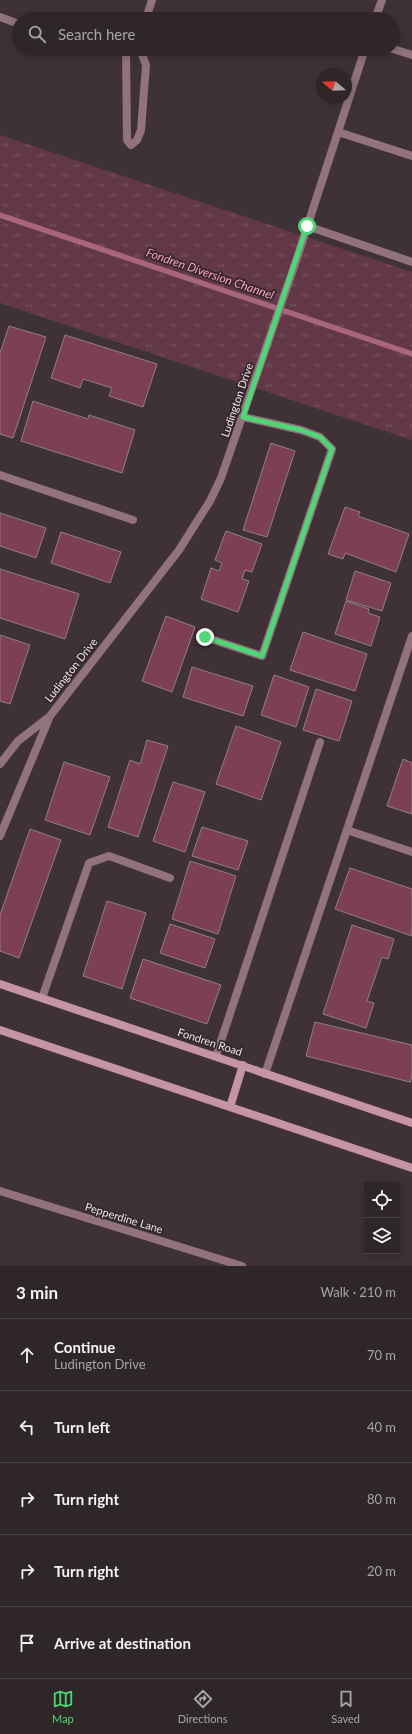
<!DOCTYPE html>
<html lang="en">
<head>
<meta charset="utf-8">
<style>
	body { margin:0; font-family:Lato,sans-serif; background:#372e30; color:#f1f3f6 }
	.controls { position:absolute; right:12px; bottom:12px; display:grid; overflow:hidden; border-radius:0px; box-shadow:0 2px 10px #0003 }
	.controls button { width:36px; height:36px; display:grid; place-items:center; padding:0; border:0; border-bottom:1px solid #4a4345; background:#2f2628; color:#f1f3f6; font:20px sans-serif }
	.compass { position:absolute; left:316px; top:68px; width:36px; height:36px; border-radius:50%; background:#2f2628; box-shadow:0 2px 10px #0003; rotate:289deg }
	.stop { position:absolute; width:12px; height:12px; margin:-9px; border:3px solid #4fd675; border-radius:50%; background:#fff }
	.stop.end { background:#4fd675; border-color:#fff; box-shadow:0 1px 4px #0008 }
	.list { margin:0; padding:0; list-style:none }
	h2 { display:flex; justify-content:space-between; align-items:center; height:52px; margin:0; padding:0 16px; font-size:17px }
	h2 small { font-size:13px; font-weight:400; color:#a7a5a8 }
	.list li { display:grid; grid-template-columns:26px 1fr auto; gap:12px; align-items:center; box-sizing:border-box; height:72px; padding:0 16px; border-top:1px solid #4a4345 }
	.list b { display:block; font-size:15px; white-space:nowrap }
	.list p { margin:0; font-size:13px; white-space:nowrap; color:#a7a5a8 }
	.list em { font-size:13px; font-style:normal; color:#a7a5a8 }
	.icon { flex:none; width:22px; height:22px; fill:none; stroke:currentColor; stroke-width:2; stroke-linecap:round; stroke-linejoin:round }
	.map { position:relative; flex:none; width:412px; height:1266px; overflow:hidden }
	.search { position:absolute; background:#2f2628; box-shadow:0 2px 10px #0003; left:12px; right:12px; top:12px; height:44px; display:flex; align-items:center; gap:10px; box-sizing:border-box; padding:0 14px; border-radius:22px; color:#a7a5a8; font-size:15px }
	.sheet { height:412px; background:#2f2628 }
	nav { display:flex; justify-content:space-around; align-items:center; box-sizing:border-box; height:56px; border-top:1px solid #4a4345; background:#2f2628; font-size:11px; color:#a7a5a8 }
	nav a { display:grid; justify-items:center; gap:2px }
	nav .on { color:#4fd675 }
	.map>svg:first-child { display:block }
	.grass { fill:url(#grass-tufts) }
	.lines { fill:none; stroke-linecap:round; stroke-linejoin:round }
	.stream { stroke:#a8657b; stroke-width:5.5 }
	.building { fill:#7d3f54; stroke:#8f8084 }
	.lane { stroke:#92737c; stroke-width:8 }
	.street { stroke:#92737c; stroke-width:8 }
	.secondary { stroke:#c695a4; stroke-width:8 }
	.route { stroke:#4fd675; stroke-width:5 }
	.labels { text-anchor:middle; stroke-width:3.5; stroke-linejoin:round; paint-order:stroke }
	.street-label { font-size:11px; fill:#eee6e8; stroke:#34282c }
	.water-label { font-size:12px; font-style:italic; fill:#fe9ebd; stroke:#34282c }
</style>
</head>
<body>
<div class="map">
<svg width="412" height="1266" viewBox="0 0 412 1266">
	<defs>
		<pattern id="grass-tufts" width="24" height="20" patternUnits="userSpaceOnUse"><rect width="24" height="20" fill="#623846"/><path d="M3 7l-1-3M5 7V3M7 7l1-3M15 17l-1-3M17 17v-4M19 17l1-3" fill="none" stroke="#795561"/></pattern>
	</defs>
	<rect width="100%" height="100%" fill="#3f3236"/>
	<path class="grass" d="M0,135L412,272V440L0,303Z"/>
	<g class="lines">
		<path class="stream" d="M0,215L412,354"/>
	</g>
	<path class="building" d="M9,326L46,337L13,438L0,434V353Z
		M65,335L157,364L143,407L109,396L112,388L83,379L80,388L51,378Z
		M33,401L88,419L89,415L135,430L122,473L21,441Z
		M271,443L295,451L267,537L243,530Z
		M345,507L360,512L358,516L409,534L396,572L345,553L343,559L328,554Z
		M0,513L46,528L36,558L0,546Z
		M226,531L262,544L252,572L245,570L242,579L249,581L238,612L201,599L211,568L219,571L222,563L215,560Z
		M61,532L121,552L110,583L51,563Z
		M0,569L79,594L65,639L0,618Z
		M355,571L391,583L382,611L346,600Z
		M346,601L369,609L368,613L380,617L371,646L335,634Z
		M166,616L195,627L172,692L142,681Z
		M303,632L367,654L355,691L290,670Z
		M0,635L30,645L10,704L0,701Z
		M192,667L253,686L243,716L183,697Z
		M274,675L309,687L296,727L261,715Z
		M316,689L352,701L339,741L303,730Z
		M236,726L281,742L261,800L216,784Z
		M147,740L168,746L138,837L108,827L130,760L140,764Z
		M403,759L412,763V814L387,806Z
		M64,762L110,777L90,835L45,820Z
		M173,782L205,792L185,852L153,841Z
		M202,827L248,841L238,870L192,856Z
		M30,829L61,840L19,958L0,951V915Z
		M190,861L236,876L218,934L172,919Z
		M350,868L412,889V936L335,909Z
		M107,901L146,913L122,989L83,976Z
		M170,924L215,939L205,968L160,953Z
		M352,925L394,939L388,959L382,957L367,1001L374,1003L366,1028L323,1014Z
		M143,959L221,985L207,1024L130,998Z
		M315,1022L412,1045V1076L410,1082L306,1056Z"/>
	<g class="lines">
		<path class="lane" d="M126,49L127,140L131,145L137,140L141,130L146,65L140,49
			M393,49L412,55
			M307,226L412,262
			M0,475L133,520
			M205,637L262,656L332,449L320,437L301,430L243,417
			M347,830L412,852
			M42,998L89,863L109,856L170,878
			M216,1056L320,742
			M265,1074L412,636"/>
		<path class="street" d="M0,17L19,24
			M146,19L152,0
			M375,19L382,0
			M96,49C104,52 112,53 120,49
			M338,132L412,156
			M0,764L18,741L49,717
			M0,836L50,716L179,550L210,501L221,478L296,261L365,49
			M0,1191L242,1266"/>
		<path class="secondary" d="M0,984L412,1123
			M0,1030L412,1168
			M230,1107L243,1065"/>
	</g>
	<g class="lines">
		<path class="route" d="M205,637L262,656L332,449L320,437L301,430L243,417L307,226"/>
	</g>
	<g class="labels">
		<g class="street-label">
			<text transform="translate(237 400) rotate(-71)" y="4">Ludington Drive</text>
			<text transform="translate(71 670) rotate(-52)" y="4">Ludington Drive</text>
			<text transform="translate(210 1042) rotate(18)" y="4">Fondren Road</text>
			<text transform="translate(124 1218) rotate(17)" y="4">Pepperdine Lane</text>
		</g>
		<g class="water-label">
			<text transform="translate(210 274) rotate(19)" y="4">Fondren Diversion Channel</text>
		</g>
	</g>
</svg>
<div class="controls">
<button><svg class="icon" aria-label="locate" viewBox="0 0 24 24"><circle cx="12" cy="12" r="6"/><path d="M12 2v4M12 18v4M2 12h4M18 12h4"/></svg></button>
<button><svg class="icon" aria-label="layers" viewBox="0 0 24 24"><path d="M12 4l9 5-9 5-9-5zM3 14l9 5 9-5"/></svg></button>
</div>
<svg class="compass" viewBox="-18 -18 36 36"><path d="M0-13l5 13h-10z" fill="#e53935"/><path d="M0 13l5-13h-10z" fill="#a7a5a8"/></svg>
<div class="stop" style="left:307px;top:226px"></div>
<div class="stop end" style="left:205px;top:637px"></div>
<div class="search"><svg class="icon" aria-label="search" viewBox="0 0 24 24"><circle cx="10" cy="10" r="6"/><path d="M15 15l6 6"/></svg>Search here</div>
</div>
<section class="sheet">
<h2>3 min<small>Walk · 210 m</small></h2>
<ul class="list">
<li><svg class="icon" aria-label="ahead" viewBox="0 0 24 24"><path d="M12 20V5M6 11l6-6 6 6"/></svg><div><b>Continue</b><p>Ludington Drive</p></div><em>70 m</em></li>
<li><svg class="icon" aria-label="left" viewBox="0 0 24 24"><path d="M17 20v-9H6M10 6l-5 5 5 5"/></svg><div><b>Turn left</b></div><em>40 m</em></li>
<li><svg class="icon" aria-label="right" viewBox="0 0 24 24"><path d="M7 20v-9h11M14 6l5 5-5 5"/></svg><div><b>Turn right</b></div><em>80 m</em></li>
<li><svg class="icon" aria-label="right" viewBox="0 0 24 24"><path d="M7 20v-9h11M14 6l5 5-5 5"/></svg><div><b>Turn right</b></div><em>20 m</em></li>
<li><svg class="icon" aria-label="arrive" viewBox="0 0 24 24"><path d="M6 21V4h12l-3 4 3 4H6"/></svg><div><b>Arrive at destination</b></div></li>
</ul>
</section>
<nav>
<a class="on"><svg class="icon" aria-label="map" viewBox="0 0 24 24"><path d="M3 6l6-2 6 2 6-2v14l-6 2-6-2-6 2zM9 4v14M15 6v14"/></svg>Map</a>
<a><svg class="icon" aria-label="directions" viewBox="0 0 24 24"><path d="M12 3l9 9-9 9-9-9zM9 14v-3h6M13 9l2 2-2 2"/></svg>Directions</a>
<a><svg class="icon" aria-label="saved" viewBox="0 0 24 24"><path d="M7 4h10v16l-5-4-5 4z"/></svg>Saved</a>
</nav>
</body>
</html>
